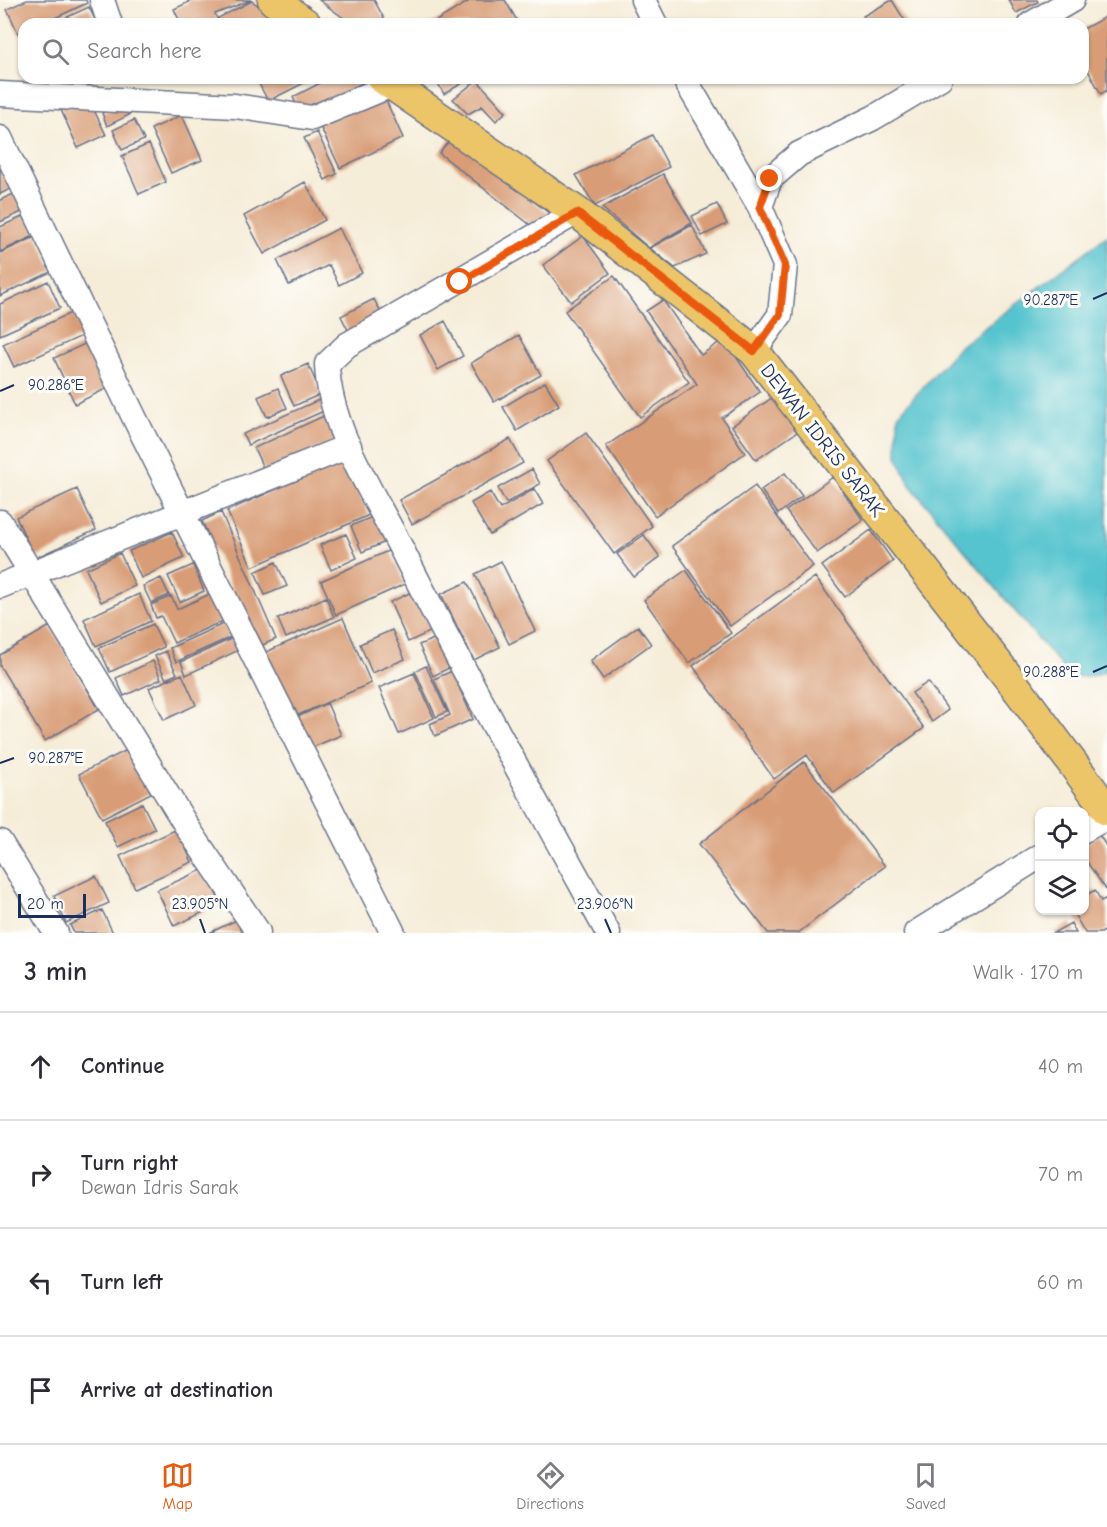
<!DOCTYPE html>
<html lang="en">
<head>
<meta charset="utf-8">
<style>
	body { margin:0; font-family:"Comic Neue",sans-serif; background:#f7f7f7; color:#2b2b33 }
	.controls { position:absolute; right:18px; bottom:18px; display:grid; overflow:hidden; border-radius:12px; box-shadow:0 2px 4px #0004 }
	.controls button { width:54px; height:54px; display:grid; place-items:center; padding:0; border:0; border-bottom:2px solid #e1e1e2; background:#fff; color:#2b2b33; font:30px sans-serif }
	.scale { position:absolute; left:18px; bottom:15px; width:68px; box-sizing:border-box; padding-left:6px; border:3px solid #1b2f5e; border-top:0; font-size:16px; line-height:21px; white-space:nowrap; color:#1b2f5e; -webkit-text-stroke:4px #fdfcf7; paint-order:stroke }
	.stop { position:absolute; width:18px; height:18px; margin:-14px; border:4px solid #ea580c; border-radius:50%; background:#fff }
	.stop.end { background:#ea580c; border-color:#fff; box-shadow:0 2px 6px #0008 }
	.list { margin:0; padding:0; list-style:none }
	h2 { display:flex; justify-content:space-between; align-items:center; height:78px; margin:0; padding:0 24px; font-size:26px }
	h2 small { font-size:20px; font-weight:400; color:#7c7c81 }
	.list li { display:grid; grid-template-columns:39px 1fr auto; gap:18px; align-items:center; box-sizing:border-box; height:108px; padding:0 24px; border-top:2px solid #e1e1e2 }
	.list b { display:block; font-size:22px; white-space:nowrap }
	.list p { margin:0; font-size:20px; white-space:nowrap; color:#7c7c81 }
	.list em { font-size:20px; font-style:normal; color:#7c7c81 }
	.icon { flex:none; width:33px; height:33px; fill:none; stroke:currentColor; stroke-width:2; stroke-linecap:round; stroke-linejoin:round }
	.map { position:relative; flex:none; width:1107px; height:933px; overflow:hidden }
	.search { position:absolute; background:#fff; box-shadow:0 2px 4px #0004; left:18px; right:18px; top:18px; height:66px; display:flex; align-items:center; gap:15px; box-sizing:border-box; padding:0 21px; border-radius:18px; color:#7c7c81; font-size:22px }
	.sheet { height:510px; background:#fff }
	nav { display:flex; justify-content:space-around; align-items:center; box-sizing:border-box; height:84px; border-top:2px solid #e1e1e2; background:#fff; font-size:16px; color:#7c7c81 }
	nav a { display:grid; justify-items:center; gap:3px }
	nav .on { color:#ea580c }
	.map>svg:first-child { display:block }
	.water { fill:#57c4cf; stroke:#397a96; stroke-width:1.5 }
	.building { fill:#d89c76 }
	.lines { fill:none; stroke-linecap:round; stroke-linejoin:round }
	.minor-casing { stroke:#687289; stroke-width:27 }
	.major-casing { stroke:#687289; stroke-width:33 }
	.minor { stroke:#fff; stroke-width:24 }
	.major { stroke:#edc569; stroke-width:30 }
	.route { stroke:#ea580c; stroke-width:8 }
	.ticks { fill:none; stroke:#1b2f5e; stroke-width:2 }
	.labels { text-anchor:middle; stroke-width:6; stroke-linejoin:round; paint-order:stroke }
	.street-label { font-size:20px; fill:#1b2f5e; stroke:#fdfcf7 }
	.ticks-label { font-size:15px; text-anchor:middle; fill:#1b2f5e; stroke:#fdfcf7; stroke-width:6; stroke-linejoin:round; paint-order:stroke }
</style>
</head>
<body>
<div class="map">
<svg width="1107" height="933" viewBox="0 0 1107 933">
	<rect width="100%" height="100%" fill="#fdfcf7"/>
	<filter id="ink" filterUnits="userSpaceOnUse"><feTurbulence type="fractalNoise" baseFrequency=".0167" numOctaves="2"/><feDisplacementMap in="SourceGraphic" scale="12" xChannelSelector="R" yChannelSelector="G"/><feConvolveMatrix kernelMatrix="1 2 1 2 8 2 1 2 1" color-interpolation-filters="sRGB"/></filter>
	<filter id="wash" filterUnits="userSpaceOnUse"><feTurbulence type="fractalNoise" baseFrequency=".008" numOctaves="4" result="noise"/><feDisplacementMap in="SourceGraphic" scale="24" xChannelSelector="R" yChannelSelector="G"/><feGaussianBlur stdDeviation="1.35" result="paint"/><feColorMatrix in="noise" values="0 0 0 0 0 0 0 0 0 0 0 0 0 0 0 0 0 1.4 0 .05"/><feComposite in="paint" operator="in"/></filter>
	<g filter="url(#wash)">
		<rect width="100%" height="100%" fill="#f6edd9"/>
		<path class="water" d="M1107,236V671L1091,676L1070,677L910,485L897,456L898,415L959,347Z"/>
		<g id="blocks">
			<path class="building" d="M27,0H86L87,3L42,24H24V32L19,35L7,9Z
				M187,0H251L215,14L218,21L212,24H181L174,9L189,2Z
				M319,0H374L387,24H352Z
				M471,0H505L519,24H431Z
				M892,0L907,24H868L863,16Z
				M1009,0H1037L1038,2L1016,13Z
				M252,1L281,23L221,24L218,18Z
				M89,7L97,24H52Z
				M1107,16V90L1101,94L1083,61V29Z
				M256,78H314L268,101Z
				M330,78H362L364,82L301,114L293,97Z
				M435,78H471L444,94Z
				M477,80L506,112L496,121L482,106L468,114L453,99Z
				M382,92L403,138L340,168L318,122Z
				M57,101L90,102L106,135L78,148Z
				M124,103L129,115L107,126L102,113Z
				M182,115L202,160L171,173L151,129Z
				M134,120L144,140L122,150L113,130Z
				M317,132L337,174L325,180L304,138Z
				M652,135L669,167L595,206L576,175Z
				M452,137L550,214L538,231L439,153Z
				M149,144L166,182L139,194L122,156Z
				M2,166L13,188L0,194V167Z
				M663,174L692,223L649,248L602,208Z
				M305,182L325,220L264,254L244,216Z
				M18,192L26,210L0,222V200Z
				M717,204L727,224L702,236L692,216Z
				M28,214L38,234L0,252V227Z
				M692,225L706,254L675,268L650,248Z
				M339,228L362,273L339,285L329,265L289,285L277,260Z
				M37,236L53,271L0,296V253Z
				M583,236L610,273L571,302L543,265Z
				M614,276L689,382L640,417L565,311Z
				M48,281L60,308L0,335V304Z
				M374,299L385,321L352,338L341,316Z
				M663,300L701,355L724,339L760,392L722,418L745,453L655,516L606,446L697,384L646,311Z
				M73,312L84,335L14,367L3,344Z
				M445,321L463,356L438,370L420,335Z
				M519,335L541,375L494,402L471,363Z
				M89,342L110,387L75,404L54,358Z
				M308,364L321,394L294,406L281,376Z
				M545,382L559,405L517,431L503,407Z
				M278,388L287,408L267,417L258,397Z
				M773,397L797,432L756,460L732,426Z
				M323,398L328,409L248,445L243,434Z
				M328,414L339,439L265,472L254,448Z
				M586,433L652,526L614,554L547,461Z
				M510,439L523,463L412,524L399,500Z
				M344,459L369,515L252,567L227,511Z
				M532,469L540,484L506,503L498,488Z
				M785,473L802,496L778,514L761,490Z
				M833,477L863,520L817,553L786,511Z
				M755,486L813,566L730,626L672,546Z
				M77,489L96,530L35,558L16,517Z
				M534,489L543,504L490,535L471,503L490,492L500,509Z
				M221,512L276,639L258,647L202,521Z
				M379,514L390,540L362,552L351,526Z
				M871,530L893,561L845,597L822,566Z
				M172,532L184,558L141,578L129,551Z
				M346,534L357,558L331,570L320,545Z
				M644,535L660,557L634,577L617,554Z
				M390,550L405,584L336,615L321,581Z
				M120,553L135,586L101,602L86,569Z
				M501,561L535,631L509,644L475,574Z
				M276,562L287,586L265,595L255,572Z
				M193,565L204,591L180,602L168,576Z
				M686,570L731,633L689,663L644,600Z
				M815,577L924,728L834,793L807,755L774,779L693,666Z
				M161,578L169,595L151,603L143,586Z
				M467,582L500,647L474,660L441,594Z
				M414,591L432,631L408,642L390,602Z
				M139,594L151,621L96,646L84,619Z
				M210,594L223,621L174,643L161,616L156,618L151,605L171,596L177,609Z
				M326,597L334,617L286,638L278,619Z
				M343,618L371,683L294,717L266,652Z
				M225,623L231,637L176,662L170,648Z
				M153,624L164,647L110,672L99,648Z
				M50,626L99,709L45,741L0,666V655Z
				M638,626L651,644L603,679L590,661Z
				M392,630L405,659L372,673L360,644Z
				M233,638L239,650L186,675L181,662Z
				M436,638L449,668L433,676L419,645Z
				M166,651L177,674L166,679L155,656Z
				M153,661L161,679L124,696L116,678Z
				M426,666L447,712L436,717L415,671Z
				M452,671L473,719L435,736L430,724L450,715L434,679Z
				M414,673L434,718L399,734L379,688Z
				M182,674L196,705L164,720L149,688Z
				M928,682L948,710L932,722L912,693Z
				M327,703L341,735L311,748L297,717Z
				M129,749L151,793L102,818L79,774Z
				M804,762L885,866L798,933H768L699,844Z
				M142,803L155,829L118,847L105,821Z
				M177,829L192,862L135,888L120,856Z
				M1099,835L1107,847V891L1084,858V845Z
				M204,869L221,904L174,926L157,890Z
				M96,876L109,903L66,923L54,896Z
				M1095,890L1101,901L1107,898V930L1101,933H1085L1072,910H1084V896Z
				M102,910L113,933H74L70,925Z
				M241,918L248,933H209Z
				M1071,923L1076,933H1053Z"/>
		</g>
	</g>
	<g filter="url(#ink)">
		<use href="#blocks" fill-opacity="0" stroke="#687289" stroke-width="1.5"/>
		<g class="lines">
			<g class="minor-casing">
				<path id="minor" d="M102,0L110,24
					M643,0L655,24
					M1031,24L1072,0
					M684,78L760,207L785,265L780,315L754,351
					M0,94L235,106L312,118L392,85
					M0,138L134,417L393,933
					M760,207L770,179L799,154L873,118L940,78
					M577,212L347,345L327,364C329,427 370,488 399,544C465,675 537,804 608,933
					M0,522L189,830L258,932
					M0,586L349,446
					M1084,830L1107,817
					M0,842L56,933
					M916,933L1040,856"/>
			</g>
			<g class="major-casing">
				<path id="major" d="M273,0L306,24
					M382,78L577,212L754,351L1019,691L1107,810"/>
			</g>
			<use href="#minor" class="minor"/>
			<use href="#major" class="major"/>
		</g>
	</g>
	<g class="lines" filter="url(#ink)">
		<path class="route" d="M460,282L577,213L754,351L780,315L785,265L760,207L770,179"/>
	</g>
	<path class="ticks" d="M1093,299L1107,293M0,391L14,385M1093,672L1107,666M0,763L14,758M200,919L205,933M605,919L611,933"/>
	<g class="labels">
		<g class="street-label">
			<text transform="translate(823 440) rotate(52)" y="7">DEWAN IDRIS SARAK</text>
		</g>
	</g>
	<g class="ticks-label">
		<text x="1051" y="305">90.287°E</text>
		<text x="56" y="390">90.286°E</text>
		<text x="1051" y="677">90.288°E</text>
		<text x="56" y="763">90.287°E</text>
		<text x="200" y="909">23.905°N</text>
		<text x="605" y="909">23.906°N</text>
	</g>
</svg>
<div class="controls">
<button><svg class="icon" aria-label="locate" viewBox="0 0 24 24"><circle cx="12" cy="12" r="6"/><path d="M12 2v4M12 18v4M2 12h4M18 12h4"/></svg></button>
<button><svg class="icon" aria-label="layers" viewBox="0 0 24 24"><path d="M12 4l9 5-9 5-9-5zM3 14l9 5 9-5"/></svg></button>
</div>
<div class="scale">20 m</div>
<div class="stop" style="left:460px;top:282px"></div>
<div class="stop end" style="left:770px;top:179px"></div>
<div class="search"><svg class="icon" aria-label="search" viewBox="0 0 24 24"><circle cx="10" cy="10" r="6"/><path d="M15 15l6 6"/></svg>Search here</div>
</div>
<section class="sheet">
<h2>3 min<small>Walk · 170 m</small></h2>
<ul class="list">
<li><svg class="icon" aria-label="ahead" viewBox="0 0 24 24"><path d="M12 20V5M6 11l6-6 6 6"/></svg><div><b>Continue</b></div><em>40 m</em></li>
<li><svg class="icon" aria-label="right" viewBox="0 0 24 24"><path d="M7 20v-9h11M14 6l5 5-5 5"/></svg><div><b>Turn right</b><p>Dewan Idris Sarak</p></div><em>70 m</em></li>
<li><svg class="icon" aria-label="left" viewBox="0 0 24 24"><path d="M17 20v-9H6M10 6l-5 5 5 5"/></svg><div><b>Turn left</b></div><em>60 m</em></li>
<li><svg class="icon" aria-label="arrive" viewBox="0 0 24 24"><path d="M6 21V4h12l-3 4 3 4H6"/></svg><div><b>Arrive at destination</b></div></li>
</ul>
</section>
<nav>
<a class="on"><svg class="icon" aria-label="map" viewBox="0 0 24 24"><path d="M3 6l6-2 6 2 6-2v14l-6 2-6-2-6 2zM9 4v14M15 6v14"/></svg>Map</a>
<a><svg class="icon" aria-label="directions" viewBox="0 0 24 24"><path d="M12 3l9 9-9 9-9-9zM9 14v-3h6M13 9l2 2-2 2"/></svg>Directions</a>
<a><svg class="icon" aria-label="saved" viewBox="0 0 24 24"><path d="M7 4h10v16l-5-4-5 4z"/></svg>Saved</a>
</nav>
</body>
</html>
